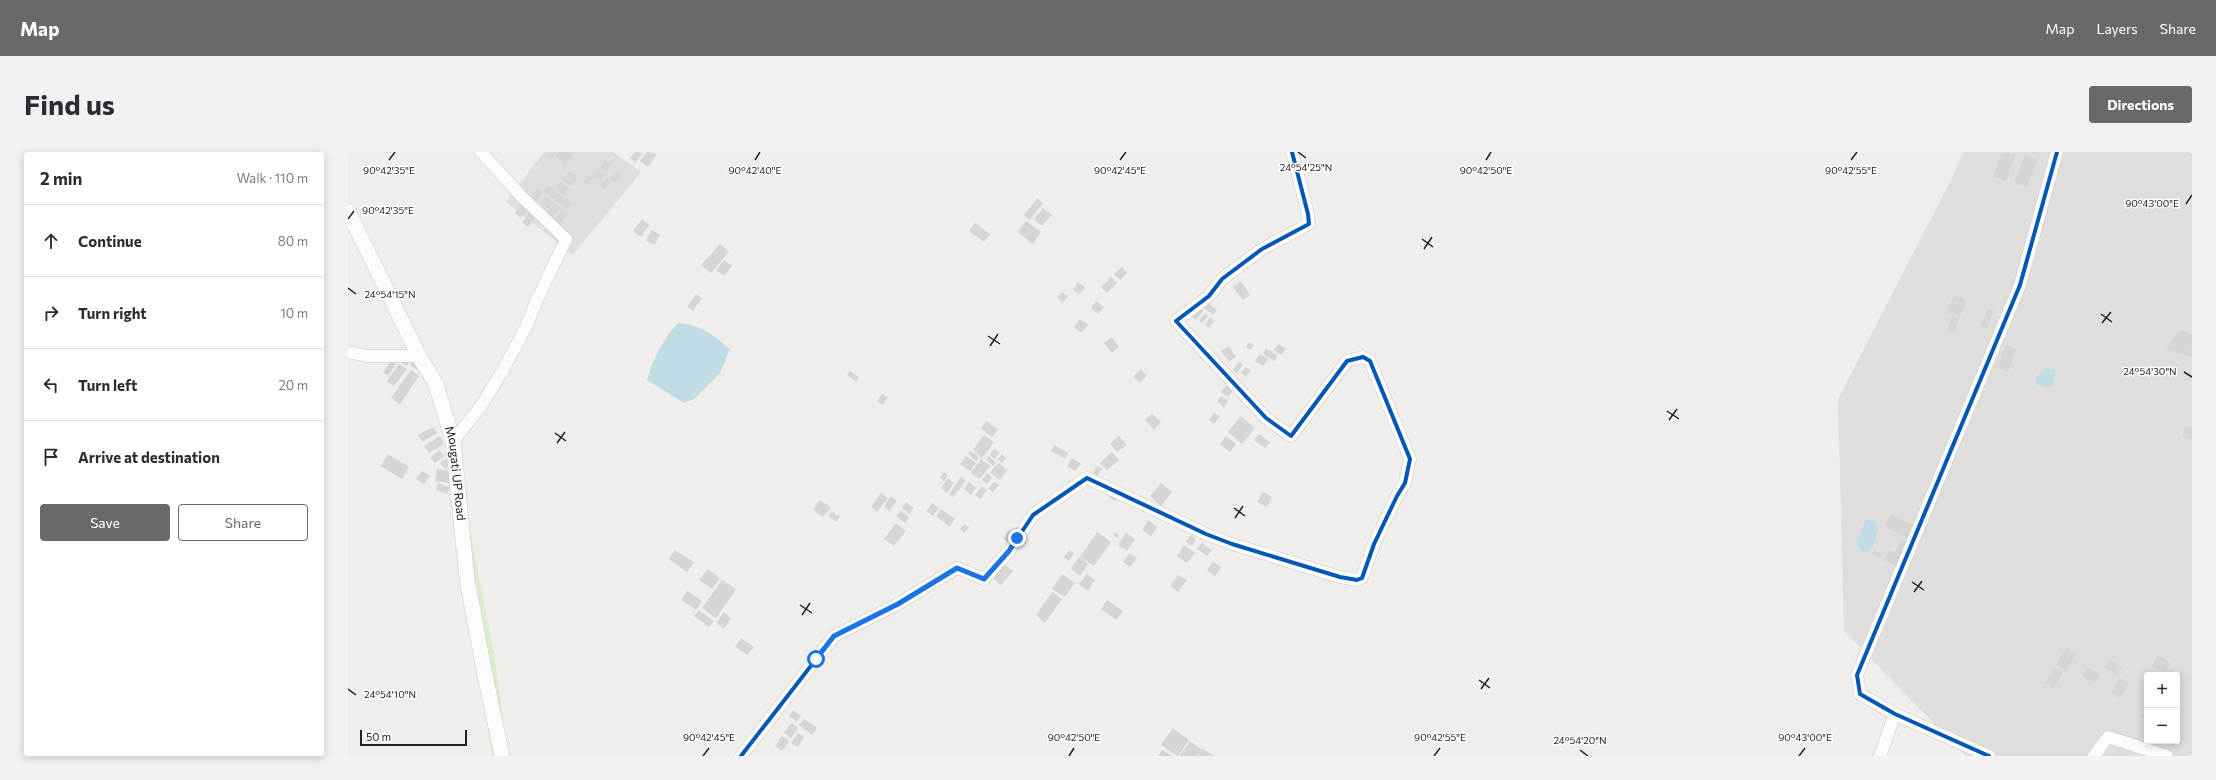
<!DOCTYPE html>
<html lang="en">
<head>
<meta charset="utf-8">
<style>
	body { margin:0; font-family:Commissioner,sans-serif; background:#f2f2f3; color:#2b2b33 }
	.controls { position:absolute; right:12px; bottom:12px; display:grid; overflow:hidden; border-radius:4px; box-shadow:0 2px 10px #0003 }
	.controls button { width:36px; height:36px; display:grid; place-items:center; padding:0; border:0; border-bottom:1px solid #e1e1e2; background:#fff; color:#2b2b33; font:20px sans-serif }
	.scale { position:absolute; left:12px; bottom:10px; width:107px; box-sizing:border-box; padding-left:4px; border:2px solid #222; border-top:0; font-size:11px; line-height:14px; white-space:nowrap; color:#222; -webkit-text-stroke:3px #fff; paint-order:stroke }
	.stop { position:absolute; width:12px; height:12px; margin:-9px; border:3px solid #1a73e8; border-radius:50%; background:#fff }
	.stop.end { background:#1a73e8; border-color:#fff; box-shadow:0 1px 4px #0008 }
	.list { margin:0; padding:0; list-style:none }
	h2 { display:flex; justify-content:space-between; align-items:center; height:52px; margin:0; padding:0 16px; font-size:17px }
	h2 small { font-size:13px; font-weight:400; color:#7c7c81 }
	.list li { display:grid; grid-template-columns:26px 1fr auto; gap:12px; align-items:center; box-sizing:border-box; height:72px; padding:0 16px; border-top:1px solid #e1e1e2 }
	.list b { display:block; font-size:15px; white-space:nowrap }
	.list em { font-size:13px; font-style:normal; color:#7c7c81 }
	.actions { display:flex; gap:8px; padding:12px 16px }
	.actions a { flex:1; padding:9px 0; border:1px solid #6a6968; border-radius:4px; text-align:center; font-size:14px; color:#6a6968 }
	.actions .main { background:#6a6968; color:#fff }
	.icon { flex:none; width:22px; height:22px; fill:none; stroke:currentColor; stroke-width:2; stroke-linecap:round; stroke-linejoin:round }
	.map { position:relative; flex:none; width:1844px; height:604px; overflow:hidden; border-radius:4px }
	header { display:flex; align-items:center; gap:24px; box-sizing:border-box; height:56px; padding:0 20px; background:#6a6968; color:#fff }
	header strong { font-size:19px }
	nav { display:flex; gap:22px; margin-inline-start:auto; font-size:14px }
	.intro { display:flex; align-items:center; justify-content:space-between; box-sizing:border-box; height:96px; padding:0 24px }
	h1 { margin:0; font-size:28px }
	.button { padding:10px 18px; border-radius:4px; background:#6a6968; color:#fff; font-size:14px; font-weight:700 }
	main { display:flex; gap:24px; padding:0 24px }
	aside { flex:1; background:#fff; border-radius:4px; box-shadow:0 2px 10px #0003 }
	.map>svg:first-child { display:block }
	.residential { fill:#dfdedc; fill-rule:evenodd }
	.grass { fill:#ddeccb }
	.water { fill:#bfdbe3 }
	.building { fill:#d7d4d2 }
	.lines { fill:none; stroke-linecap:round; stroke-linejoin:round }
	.minor-casing { stroke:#c9c8c7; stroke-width:13 }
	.tertiary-casing { stroke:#c9c8c7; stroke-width:16 }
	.minor { stroke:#fdfcfc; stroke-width:12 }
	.tertiary { stroke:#fdfcfc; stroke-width:15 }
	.cycleway-casing { stroke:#fff; stroke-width:6 }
	.cycleway { stroke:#0057b8; stroke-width:4 }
	.route { stroke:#1a73e8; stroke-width:5 }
	.ticks { fill:none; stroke:#222; stroke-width:1.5 }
	.labels { text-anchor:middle; stroke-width:3; stroke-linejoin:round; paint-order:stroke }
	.street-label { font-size:12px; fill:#222; stroke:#fff }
	.ticks-label { font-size:10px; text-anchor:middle; fill:#222; stroke:#fff; stroke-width:3; stroke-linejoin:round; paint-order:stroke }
</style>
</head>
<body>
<header>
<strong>Map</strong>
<nav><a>Map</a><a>Layers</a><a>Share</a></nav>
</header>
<div class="intro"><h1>Find us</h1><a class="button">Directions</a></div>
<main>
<aside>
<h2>2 min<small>Walk · 110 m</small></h2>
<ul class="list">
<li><svg class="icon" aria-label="ahead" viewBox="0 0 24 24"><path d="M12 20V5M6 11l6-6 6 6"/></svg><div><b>Continue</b></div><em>80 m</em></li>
<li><svg class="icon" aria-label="right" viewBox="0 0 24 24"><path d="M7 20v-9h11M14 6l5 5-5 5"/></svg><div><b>Turn right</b></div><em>10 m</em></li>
<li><svg class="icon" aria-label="left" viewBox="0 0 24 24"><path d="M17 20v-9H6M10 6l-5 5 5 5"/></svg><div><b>Turn left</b></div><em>20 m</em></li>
<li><svg class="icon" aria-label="arrive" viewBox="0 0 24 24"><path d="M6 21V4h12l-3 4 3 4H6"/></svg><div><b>Arrive at destination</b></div></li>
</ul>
<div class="actions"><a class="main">Save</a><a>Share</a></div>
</aside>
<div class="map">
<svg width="1844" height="604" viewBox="0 0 1844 604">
	<rect width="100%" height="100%" fill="#f0eeeb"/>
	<path class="residential" d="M196,0H265L293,20L225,103L158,50Z
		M1615,0H1844V604H1618L1496,479L1490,247L1602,30ZM1799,523H1829V589H1799Z"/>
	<path class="grass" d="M105,289L148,512L159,604H144Z"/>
	<path class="water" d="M330,171C353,173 364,182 382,197L372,221L346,247L336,251L299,228C306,206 314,188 330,171Z
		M1698,215L1706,218L1708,223L1704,233L1699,235L1688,232C1688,224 1692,220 1698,215Z
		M1518,367L1525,369L1531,375L1527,389L1520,401L1512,398L1508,393Z"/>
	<path class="building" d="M202,0H208L204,6L200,4Z
		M211,0H221L225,5L216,12L208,3Z
		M287,0L295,1L287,11L282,6Z
		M299,0L309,2L300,15L292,9Z
		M1654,0L1668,3L1657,29L1645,24Z
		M1677,3L1690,8L1679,35L1666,30Z
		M257,8L263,13L258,20L252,15Z
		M249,18L256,23L252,28L245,24Z
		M221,19L230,25L223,34L214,28Z
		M269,20L273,24L267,30L262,26Z
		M240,23L245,26L240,33L235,30Z
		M259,27L262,30L256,37L252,33Z
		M212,30L221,37L216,43L207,36Z
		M200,33L223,51L219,57L196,39Z
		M189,37L195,41L186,51L181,46Z
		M198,45L206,51L201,57L193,50Z
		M689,46L695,51L682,68L676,63Z
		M175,51L181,56L173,66L167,61Z
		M207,52L212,56L203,66L198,62Z
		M695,56L704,63L694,74L686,67Z
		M214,58L219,63L209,75L204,70Z
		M183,60L189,65L180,75L174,70Z
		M294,67L301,73L293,85L285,79Z
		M678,69L693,80L685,92L670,80Z
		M627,71L642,82L636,90L621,79Z
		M304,78L312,83L306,93L298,88Z
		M372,92L381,100L363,121L353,113Z
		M376,108L384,114L376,124L368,118Z
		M774,115L779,121L772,128L766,122Z
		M763,125L769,131L759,141L753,135Z
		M893,129L902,143L895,148L885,135Z
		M730,130L737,135L732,142L725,138Z
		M714,140L720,144L715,150L709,146Z
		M348,142L354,146L345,159L339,155Z
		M1606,143L1618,148L1612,165L1599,159Z
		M748,149L756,155L750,162L743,156Z
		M860,151L869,158L865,163L856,156Z
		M851,155L855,159L848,168L844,164Z
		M1640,156L1646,159L1639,177L1632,174Z
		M857,161L860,164L854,171L851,168Z
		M1604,164L1611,167L1606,180L1599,178Z
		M862,165L866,169L861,176L857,173Z
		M732,167L740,173L734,181L726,175Z
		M1831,178L1844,183L1843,205L1818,198Z
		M764,185L771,195L764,201L756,191Z
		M901,190L906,193L902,198L898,195Z
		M930,192L938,197L933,203L926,198Z
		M1658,193L1669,197L1660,220L1649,215Z
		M881,194L888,205L881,210L873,199Z
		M918,196L930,204L926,209L915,202Z
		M912,202L920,207L915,214L907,209Z
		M56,207L61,211L59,214L53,210Z
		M43,209L48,212L40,224L35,220Z
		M65,209L72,214L69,218L62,213Z
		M891,209L895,213L889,221L885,218Z
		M51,212L59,217L46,234L39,229Z
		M897,215L903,218L898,225L893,221Z
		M793,217L799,224L792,231L785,225Z
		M63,218L71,224L52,252L43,246Z
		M502,219L511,225L508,230L499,223Z
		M878,233L885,238L880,245L873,240Z
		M534,242L540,245L535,253L529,249Z
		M873,244L880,249L876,255L869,250Z
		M804,261L813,270L806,278L797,268Z
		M866,261L872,264L866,272L861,268Z
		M893,264L907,276L894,292L880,280Z
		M639,269L650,278L644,285L633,276Z
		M1838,274L1844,276V288L1834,284Z
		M85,275L89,281L74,290L70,283Z
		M911,282L922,290L917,296L906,288Z
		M636,283L646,290L634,306L625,298Z
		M92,284L96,292L81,301L76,294Z
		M771,284L779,293L769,300L762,292Z
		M878,284L888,292L882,300L872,292Z
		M707,293L720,301L717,307L703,299Z
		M646,297L651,301L647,307L642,303Z
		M91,298L96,304L87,311L82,306Z
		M623,299L631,305L628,309L620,302Z
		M764,300L771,308L759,318L752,311Z
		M40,302L61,315L54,327L33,314Z
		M654,302L658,306L654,311L650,307Z
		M618,304L628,311L622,319L612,312Z
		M641,304L648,311L645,314L638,308Z
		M724,306L733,312L727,319L719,314Z
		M97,307L102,312L97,317L92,311Z
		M633,307L642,314L632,327L623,321Z
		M650,311L659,318L652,328L642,321Z
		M749,314L754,317L749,324L745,321Z
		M89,317L103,319L101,331L87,329Z
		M74,319L82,324L76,332L68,327Z
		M596,320L600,323L596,329L592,326Z
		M639,321L644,325L639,332L634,328Z
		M613,325L618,329L605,345L601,342Z
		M600,326L606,331L599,341L593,336Z
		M621,330L628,336L623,343L616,337Z
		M646,330L651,333L645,340L640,337Z
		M90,331L102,335L99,342L88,338Z
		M813,331L824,340L813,354L802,344Z
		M634,334L639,338L632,347L627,343Z
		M915,340L924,345L919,355L909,350Z
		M533,341L540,346L529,360L523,355Z
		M764,341L770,345L767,349L761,345Z
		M543,344L549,349L541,359L536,354Z
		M472,348L483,356L475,365L465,358Z
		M558,350L566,356L561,362L554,356Z
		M584,351L591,356L585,364L578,359Z
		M593,357L607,367L601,375L588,364Z
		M484,359L492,365L488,370L480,364Z
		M552,359L561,365L557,371L548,364Z
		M1543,362L1565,373L1559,386L1536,374Z
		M800,368L809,375L803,384L794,378Z
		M548,371L558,379L546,394L536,387Z
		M616,372L621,375L616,381L612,377Z
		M661,378L668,383L662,391L655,387Z
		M749,380L763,390L746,414L732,405Z
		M767,380L771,383L769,386L765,383Z
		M778,381L787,387L779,399L770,393Z
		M842,383L848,387L844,394L838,390Z
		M1554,387L1562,391L1555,404L1547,400Z
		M854,391L864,398L859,404L849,397Z
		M836,393L847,401L839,411L829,404Z
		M327,398L346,410L339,420L321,407Z
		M721,398L726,401L721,409L716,405Z
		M1526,398L1534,402L1532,406L1524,403Z
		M1541,398L1555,405L1550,415L1536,408Z
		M782,401L789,406L782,415L775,410Z
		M731,405L740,412L732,424L723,417Z
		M865,410L873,415L867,424L859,418Z
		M655,411L665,419L653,433L644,426Z
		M360,417L372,426L364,437L351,428Z
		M714,422L727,431L717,445L704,437Z
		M739,422L747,428L740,439L731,432Z
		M830,423L839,428L830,440L822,434Z
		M374,428L388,437L368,466L354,456Z
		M339,439L354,449L348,458L333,448Z
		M704,440L714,447L697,471L688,463Z
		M759,448L775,459L768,468L753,457Z
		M351,458L366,469L361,475L346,464Z
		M376,460L383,466L376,477L368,471Z
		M393,486L406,495L400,503L387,495Z
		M1718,496L1728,502L1718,519L1708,512Z
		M1810,503L1823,511L1817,521L1804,513Z
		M1762,508L1774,515L1769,523L1757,515Z
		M1740,515L1752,523L1747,531L1734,524Z
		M1707,516L1715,521L1706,536L1697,531Z
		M1772,526L1781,532L1772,546L1763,541Z
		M1799,555V568L1793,564Z
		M445,558L453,564L449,570L441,564Z
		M456,567L469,576L464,583L451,573Z
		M443,571L450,576L443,586L436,581Z
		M825,576L841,588L830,604L813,593Z
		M450,581L456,585L450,595L443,591Z
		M434,584L441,589L434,599L427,594Z
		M842,589L854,598L849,604H832Z
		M855,597L866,604H850Z
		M814,598L824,604H810Z"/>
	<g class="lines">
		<g class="minor-casing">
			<path id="minor" d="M0,200L19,204H71
				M105,289L133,254L155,218L177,177L189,148L218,87L173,44L133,0
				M393,604L486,484L550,452L609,416L636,427L661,399L685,363L739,326L858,382L884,392L992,425L1009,428L1014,426L1026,392L1049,344L1057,331L1062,307L1022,209L1015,205L999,209L943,284L918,266L828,169L861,144L874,127L914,97L961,72L960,62L944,0
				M1532,604L1547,562
				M1641,604L1547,562L1512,542L1509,523L1672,133L1709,0
				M1746,604L1760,585L1819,604"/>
		</g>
		<g class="tertiary-casing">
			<g id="tertiary">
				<path id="s1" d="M0,59L71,204L88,232L105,289L119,427L136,518L154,604"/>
			</g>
		</g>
		<use href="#minor" class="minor"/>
		<use href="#tertiary" class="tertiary"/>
		<g class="cycleway-casing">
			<path id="cycleway" d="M393,604L486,484L550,452L609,416L636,427L661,399L685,363L739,326L858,382L884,392L992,425L1009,428L1014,426L1026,392L1049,344L1057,331L1062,307L1022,209L1015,205L999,209L943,284L918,266L828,169L861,144L874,127L914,97L961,72L960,62L944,0
				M1641,604L1547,562L1512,542L1509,523L1672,133L1709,0"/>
		</g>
		<use href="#cycleway" class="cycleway"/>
	</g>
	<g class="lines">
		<path class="route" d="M468,507L486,484L550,452L609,416L636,427L661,399L669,386"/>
	</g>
	<path class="ticks" d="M950,0L958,6M41,8L47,0M407,8L412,0M772,8L778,0M1138,8L1143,0M1503,8L1509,0M1838,52L1844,43M0,67L6,59M1074,87L1085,95M1076,97L1084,85M0,136L8,142M1753,162L1764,170M1754,171L1763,160M640,184L652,192M642,194L650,182M1836,220L1844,225M1319,259L1331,267M1321,268L1329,257M207,281L218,289M209,291L217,280M886,356L897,364M887,366L895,354M1564,430L1576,438M1566,440L1574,429M452,453L464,461M454,463L462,451M1131,528L1142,536M0,537L8,543M1133,537L1141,526M1232,598L1240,604M355,604L361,596M721,604L726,596M1086,604L1092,596M1451,604L1457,596"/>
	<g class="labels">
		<g class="street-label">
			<text dy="4" stroke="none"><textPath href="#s1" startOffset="286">Mougati UP Road</textPath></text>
		</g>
	</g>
	<g class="ticks-label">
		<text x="958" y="19">24°54'25"N</text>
		<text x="41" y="22">90°42'35"E</text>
		<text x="407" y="22">90°42'40"E</text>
		<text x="772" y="22">90°42'45"E</text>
		<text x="1138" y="22">90°42'50"E</text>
		<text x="1503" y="22">90°42'55"E</text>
		<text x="1804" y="55">90°43'00"E</text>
		<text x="40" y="62">90°42'35"E</text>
		<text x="42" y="146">24°54'15"N</text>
		<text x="1802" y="223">24°54'30"N</text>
		<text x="42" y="546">24°54'10"N</text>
		<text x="361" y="589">90°42'45"E</text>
		<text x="726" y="589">90°42'50"E</text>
		<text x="1092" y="589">90°42'55"E</text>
		<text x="1457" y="589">90°43'00"E</text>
		<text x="1232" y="592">24°54'20"N</text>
	</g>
</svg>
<div class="controls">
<button>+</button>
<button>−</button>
</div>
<div class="scale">50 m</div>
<div class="stop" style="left:468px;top:507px"></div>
<div class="stop end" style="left:669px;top:386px"></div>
</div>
</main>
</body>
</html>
